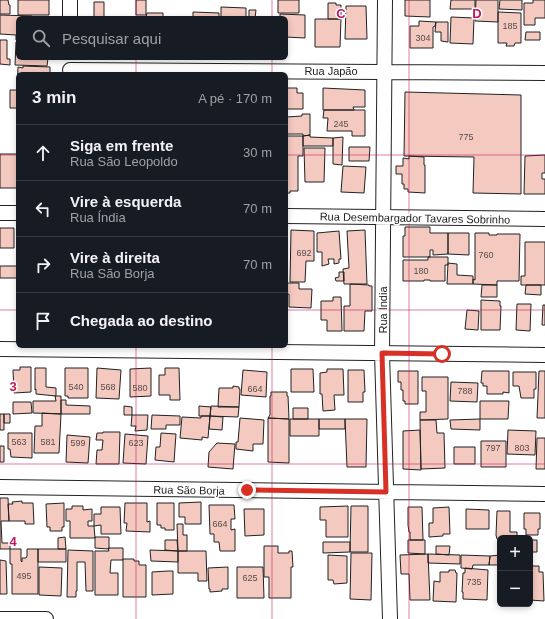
<!DOCTYPE html>
<html lang="pt">
<head>
<meta charset="utf-8">
<style>
	body { margin:0; font-family:Helvetica,sans-serif; background:#242831; color:#f1f3f6 }
	.controls { position:absolute; right:12px; bottom:12px; display:grid; overflow:hidden; border-radius:6px; box-shadow:0 2px 6px #0003 }
	.controls button { width:36px; height:36px; display:grid; place-items:center; padding:0; border:0; border-bottom:1px solid #363941; background:#171b24; color:#f1f3f6; font:20px sans-serif }
	.stop { position:absolute; width:12px; height:12px; margin:-9px; border:3px solid #d93025; border-radius:50%; background:#fff }
	.stop.end { background:#d93025; border-color:#fff; box-shadow:0 1px 4px #0008 }
	.list { margin:0; padding:0; list-style:none }
	h2 { display:flex; justify-content:space-between; align-items:center; height:52px; margin:0; padding:0 16px; font-size:17px }
	h2 small { font-size:13px; font-weight:400; color:#9ea1a6 }
	.list li { display:grid; grid-template-columns:26px 1fr auto; gap:12px; align-items:center; box-sizing:border-box; height:56px; padding:0 16px; border-top:1px solid #363941 }
	.list b { display:block; font-size:15px; white-space:nowrap }
	.list p { margin:0; font-size:13px; white-space:nowrap; color:#9ea1a6 }
	.list em { font-size:13px; font-style:normal; color:#9ea1a6 }
	.icon { flex:none; width:22px; height:22px; fill:none; stroke:currentColor; stroke-width:2; stroke-linecap:round; stroke-linejoin:round }
	.map { position:relative; flex:none; width:545px; height:619px; overflow:hidden }
	.search { position:absolute; background:#171b24; box-shadow:0 2px 6px #0003; left:16px; top:16px; width:272px; height:44px; display:flex; align-items:center; gap:10px; box-sizing:border-box; padding:0 14px; border-radius:6px; color:#9ea1a6; font-size:15px }
	.panel { position:absolute; background:#171b24; box-shadow:0 2px 6px #0003; left:16px; top:72px; width:272px; height:276px; border-radius:6px }
	.map>svg:first-child { display:block }
	.building { fill:#f3c9c0; stroke:#222 }
	.lines { fill:none; stroke-linecap:round; stroke-linejoin:round }
	.minor-casing { stroke:#222; stroke-width:16 }
	.minor { stroke:#fff; stroke-width:14 }
	.route { stroke:#d93025; stroke-width:5 }
	.grid { fill:none; stroke:#c2185b; stroke-width:1; stroke-opacity:0.55 }
	.labels { text-anchor:middle; stroke-width:3; stroke-linejoin:round; paint-order:stroke }
	.number-label { font-size:9px; fill:#564c4a }
	.street-label { font-size:11px; fill:#222; stroke:#fff }
	.grid-label { font-size:13px; text-anchor:middle; font-weight:bold; fill:#c2185b; stroke:#fff; stroke-width:3; stroke-linejoin:round; paint-order:stroke }
</style>
</head>
<body>
<div class="map">
<svg width="545" height="619" viewBox="0 0 545 619">
	<rect width="100%" height="100%" fill="#fff"/>
	<path class="building" d="M0,0H8L9,5H10V14H0Z
		M18,0H49V15H18Z
		M136,0H146V15H136Z
		M278,0H299V13H278Z
		M405,0H430V17L405,16Z
		M451,0H475V9H450Z
		M476,0H498V22L475,21Z
		M500,0H522V10L499,9Z
		M533,0H545V18H535V25H524V3H533Z
		M94,2H104V18H94Z
		M328,3H336V5H341V19H328Z
		M346,6H366L367,39H345Z
		M221,7L246,8V18H221Z
		M249,10H256L255,18H249Z
		M193,12L219,13V18H193Z
		M498,12L521,13V43H515L514,46H506L507,43H498Z
		M147,13H163V18H146Z
		M280,14L305,15V38L286,37V18H280Z
		M0,15L32,16V18H18V40H16V35L0,34Z
		M451,17L474,18L473,44L450,43Z
		M315,19H341L340,47H315Z
		M419,21L436,22L435,26L433,27V48H410V26H419Z
		M436,22H448V42L441,41V32H435Z
		M526,32H540V40H525Z
		M0,40H7V59H10V65L0,64Z
		M16,42H18V58H48L47,66L15,65Z
		M23,66L50,67V74H18L17,87L18,67L23,68Z
		M286,88H297V93H303V109H286Z
		M323,88L365,90V107H353L354,110H323Z
		M10,90H18V108H10Z
		M405,92L521,95V194L473,193L474,157L404,156Z
		M324,110H365V136H352V131H327L328,118H323Z
		M302,114H310V135L303,136V134H286V117L302,116Z
		M310,135V137L333,138V146H303V136Z
		M286,136H303V156H298V191H290V193H286Z
		M343,137L342,165L333,164V138Z
		M349,147H370L369,161H349Z
		M304,148H325L324,182H305Z
		M0,154H18V188H0Z
		M545,155V173H542V179H545V194H524L525,156Z
		M409,156L424,157V165H425V193L408,192V189H404V184H402V174H396V166H403V158L409,159Z
		M343,166L366,167L364,193L341,192Z
		M405,227H430V233H448V254L433,255V250H430V257H403V236H405Z
		M0,228H14V248H0Z
		M291,230L314,231V261H306L305,282H290Z
		M365,230L367,284H344L343,269L349,268L347,231Z
		M339,231L341,259H339V263L334,264V259H328L329,264L322,266V252H317V233Z
		M448,233H469V255L448,254Z
		M475,233H489V235H497V234H520L519,281H497V285L473,284V279L475,280Z
		M525,242H545V285H521V276H525Z
		M428,257H448V265H445V281H430V280H424V281H403V260H428Z
		M448,263L457,264V275L473,276V284H447Z
		M0,266H18V278H0Z
		M339,272H344V281H336L335,278L339,277Z
		M287,283H299V289H312L311,308L289,307V294L286,295Z
		M350,284L369,285V286H372V311H365L364,331H344V306H350Z
		M482,285H497V297H481Z
		M526,285H541V295L525,294Z
		M333,297H341L342,331H327V320H321V301H333Z
		M481,300L500,301V306H501L500,330H481Z
		M517,304H531L530,331L516,330Z
		M543,305H545V325H542Z
		M467,310L479,311L478,330L465,329Z
		M20,367H31V392L14,393L13,370H20Z
		M35,368H46V387L56,388V396L36,394V389L35,390Z
		M65,368H88V398H68V396H65Z
		M97,368L121,370L119,399L96,398Z
		M151,368V396L130,397V369Z
		M165,368H179L180,400H170V395H159V375H165Z
		M291,369H313L314,392H291Z
		M327,369H343L344,395H334L335,410L323,411L322,394H320V373L327,372Z
		M243,370L267,372L266,397L241,395Z
		M348,370H364L365,392H363V402H348Z
		M398,371H418V404H405V401H403V390H401V382H398Z
		M482,371H509V393L503,392V394H487V386H483V383H481Z
		M539,371H545V418H537Z
		M513,372H536V389H534V398H521L519,386H513Z
		M422,377H448V419L420,420V412H426V391H422Z
		M451,382L478,383L477,402L450,401Z
		M233,386L239,387V389H240L239,407H218L219,388H233Z
		M271,392H287V396H288L289,419L268,418L270,415V396H271Z
		M55,396H61V414L33,413V401H56Z
		M61,400H66V405L90,406V414H61Z
		M480,401H509L508,419H480Z
		M13,402H31L32,413L13,414Z
		M124,406L132,407V415H124Z
		M199,406L211,407L210,416H199Z
		M211,406L239,407L238,417L210,416Z
		M293,408H308V419H293Z
		M42,413L61,414L59,453H34L35,426H42Z
		M0,414H4V430H0Z
		M4,414H10V423H4Z
		M132,415H148L147,430L135,431L136,426H131Z
		M152,415L180,416V425H166V429H151Z
		M201,416H210L208,438L202,437V440L180,438L182,417L201,418Z
		M210,416L223,417L222,430L209,429Z
		M240,418L264,420L263,444H253V451L236,449V442H238Z
		M268,418L289,419V463L268,462Z
		M290,419H319V436H290Z
		M319,419H345V429H319Z
		M345,419H367L366,467H347Z
		M480,419V430L451,429L450,420Z
		M420,420H436L437,433H444L445,468L421,469Z
		M420,430L421,470L403,469V431Z
		M508,430L536,431L535,455L507,454Z
		M103,432H120L119,464H96L97,450H102L103,440H96L97,433H103Z
		M8,433H32V458L11,457L10,449H8Z
		M161,433L176,434L174,462L155,460L156,447H160Z
		M125,434L148,436L146,464L123,463Z
		M67,435L90,437L88,463L66,462Z
		M537,438H545V469H536Z
		M481,441H506V467H481Z
		M217,443L235,444L233,469L208,467L209,452Z
		M0,446H4V462H0Z
		M454,447H475V464H454Z
		M0,498H8L9,521H1L2,543H10V549H0Z
		M22,501V503H33L34,524H25V521H9L8,504H13L12,502Z
		M201,502V524H185V517H179V503Z
		M64,503V527H62V531H50V527H47L46,504Z
		M125,503H147V522L150,521V532L126,531L127,523H124Z
		M157,503H174V530H165V528H161V525H157Z
		M209,505H234L235,519H231V530L235,529V551H220L219,542H214V534H210Z
		M72,506H83V510L92,509V521H88V526H94L95,538H70V521H66V509H72Z
		M348,506V537H326V520H320V507Z
		M351,506H368V552H350Z
		M101,507H120L121,534H101V525L94,526V514H101Z
		M408,507H422L423,540H410V532H409L408,525Z
		M449,507L450,534H443V536L429,537V523H433V508Z
		M244,509H264V535L245,536Z
		M466,509L489,510V529H466Z
		M497,511H510V532H517V538H500V554V540L497,539L496,535Z
		M524,513H540V529H538V535H526V529H524Z
		M177,524H183V535H187V551H178Z
		M65,537L66,549H58V538Z
		M95,537H109V549L95,548Z
		M165,540H177L178,551L165,550Z
		M408,540H425V554L408,553Z
		M531,540H537V552H530Z
		M323,542H350V552L323,553Z
		M264,546H278V553H289V551H292L293,567H291V598H269V577H264Z
		M436,546H450L449,555L436,554Z
		M108,548H123V560H111L110,573H118V595H95V551H109Z
		M10,549H21V561L22,562V558H26L27,556V549H38V594H12V564H10Z
		M38,549H66V562H38Z
		M68,550L93,551V591H86L85,562H77V591H76V597H67Z
		M150,550L178,551V562L151,561Z
		M178,551H206L207,581H198V573H178Z
		M351,553H372L371,600L350,599Z
		M428,554L430,600H410L409,574H401L400,555Z
		M428,554L460,555V564L428,563Z
		M328,555L347,556V583L334,584L333,580H328Z
		M461,555L490,556L489,565H473L472,569L461,568Z
		M500,555V599H498V565H489L490,556Z
		M123,559H134V561H139V565H146V597H123Z
		M0,560L6,561L7,594H0Z
		M530,566H539V572H543L544,601L530,600Z
		M39,567L62,568L61,596L39,595Z
		M228,567V589H222V591L210,592V589H209L208,568Z
		M237,567H263L264,598H237Z
		M465,568L488,570L487,600L463,599V592H462L463,573H465Z
		M449,570H455L456,573H457L456,602L433,601L434,581L440,582V572H449Z
		M168,571H173V594L152,595V572Z"/>
	<g class="lines">
		<g class="minor-casing">
			<path id="minor" d="M385,0L382,353L390,619
				M70,18V0
				M70,70L545,73
				M0,213H18
				M286,216L545,219
				M0,349L545,355
				M0,487L545,494
				M0,619H46"/>
		</g>
		<use href="#minor" class="minor"/>
	</g>
	<g class="lines">
		<path class="route" d="M247,490L386,492L382,353L442,354"/>
	</g>
	<path class="grid" d="M136,0V18M272,0V18M409,0V619M136,58V74M272,58V74M0,155H18M286,155H545M0,310H18M286,310H545M136,346V619M272,346V619M0,464H545"/>
	<g class="labels">
		<g class="number-label">
			<text x="510" y="29">185</text>
			<text x="423" y="41">304</text>
			<text x="341" y="127">245</text>
			<text x="466" y="140">775</text>
			<text x="304" y="256">692</text>
			<text x="486" y="258">760</text>
			<text x="421" y="274">180</text>
			<text x="76" y="390">540</text>
			<text x="108" y="390">568</text>
			<text x="140" y="391">580</text>
			<text x="255" y="392">664</text>
			<text x="465" y="394">788</text>
			<text x="19" y="445">563</text>
			<text x="48" y="445">581</text>
			<text x="78" y="446">599</text>
			<text x="136" y="446">623</text>
			<text x="493" y="451">797</text>
			<text x="522" y="451">803</text>
			<text x="220" y="527">664</text>
			<text x="24" y="579">495</text>
			<text x="250" y="581">625</text>
			<text x="474" y="585">735</text>
		</g>
		<g class="street-label">
			<text x="331" y="75">Rua Japão</text>
			<text transform="translate(415 218) rotate(1)" y="4">Rua Desembargador Tavares Sobrinho</text>
			<text transform="translate(383 310) rotate(-90)" y="4">Rua Índia</text>
			<text transform="translate(189 490) rotate(1)" y="4">Rua São Borja</text>
		</g>
	</g>
	<g class="grid-label">
		<text x="341" y="18">C</text>
		<text x="477" y="18">D</text>
		<text x="13" y="391">3</text>
		<text x="13" y="546">4</text>
	</g>
</svg>
<div class="controls">
<button>+</button>
<button>−</button>
</div>
<div class="stop" style="left:442px;top:354px"></div>
<div class="stop end" style="left:247px;top:490px"></div>
<div class="search"><svg class="icon" aria-label="search" viewBox="0 0 24 24"><circle cx="10" cy="10" r="6"/><path d="M15 15l6 6"/></svg>Pesquisar aqui</div>
<section class="panel">
<h2>3 min<small>A pé · 170 m</small></h2>
<ul class="list">
<li><svg class="icon" aria-label="ahead" viewBox="0 0 24 24"><path d="M12 20V5M6 11l6-6 6 6"/></svg><div><b>Siga em frente</b><p>Rua São Leopoldo</p></div><em>30 m</em></li>
<li><svg class="icon" aria-label="left" viewBox="0 0 24 24"><path d="M17 20v-9H6M10 6l-5 5 5 5"/></svg><div><b>Vire à esquerda</b><p>Rua Índia</p></div><em>70 m</em></li>
<li><svg class="icon" aria-label="right" viewBox="0 0 24 24"><path d="M7 20v-9h11M14 6l5 5-5 5"/></svg><div><b>Vire à direita</b><p>Rua São Borja</p></div><em>70 m</em></li>
<li><svg class="icon" aria-label="arrive" viewBox="0 0 24 24"><path d="M6 21V4h12l-3 4 3 4H6"/></svg><div><b>Chegada ao destino</b></div></li>
</ul>
</section>
</div>
</body>
</html>
